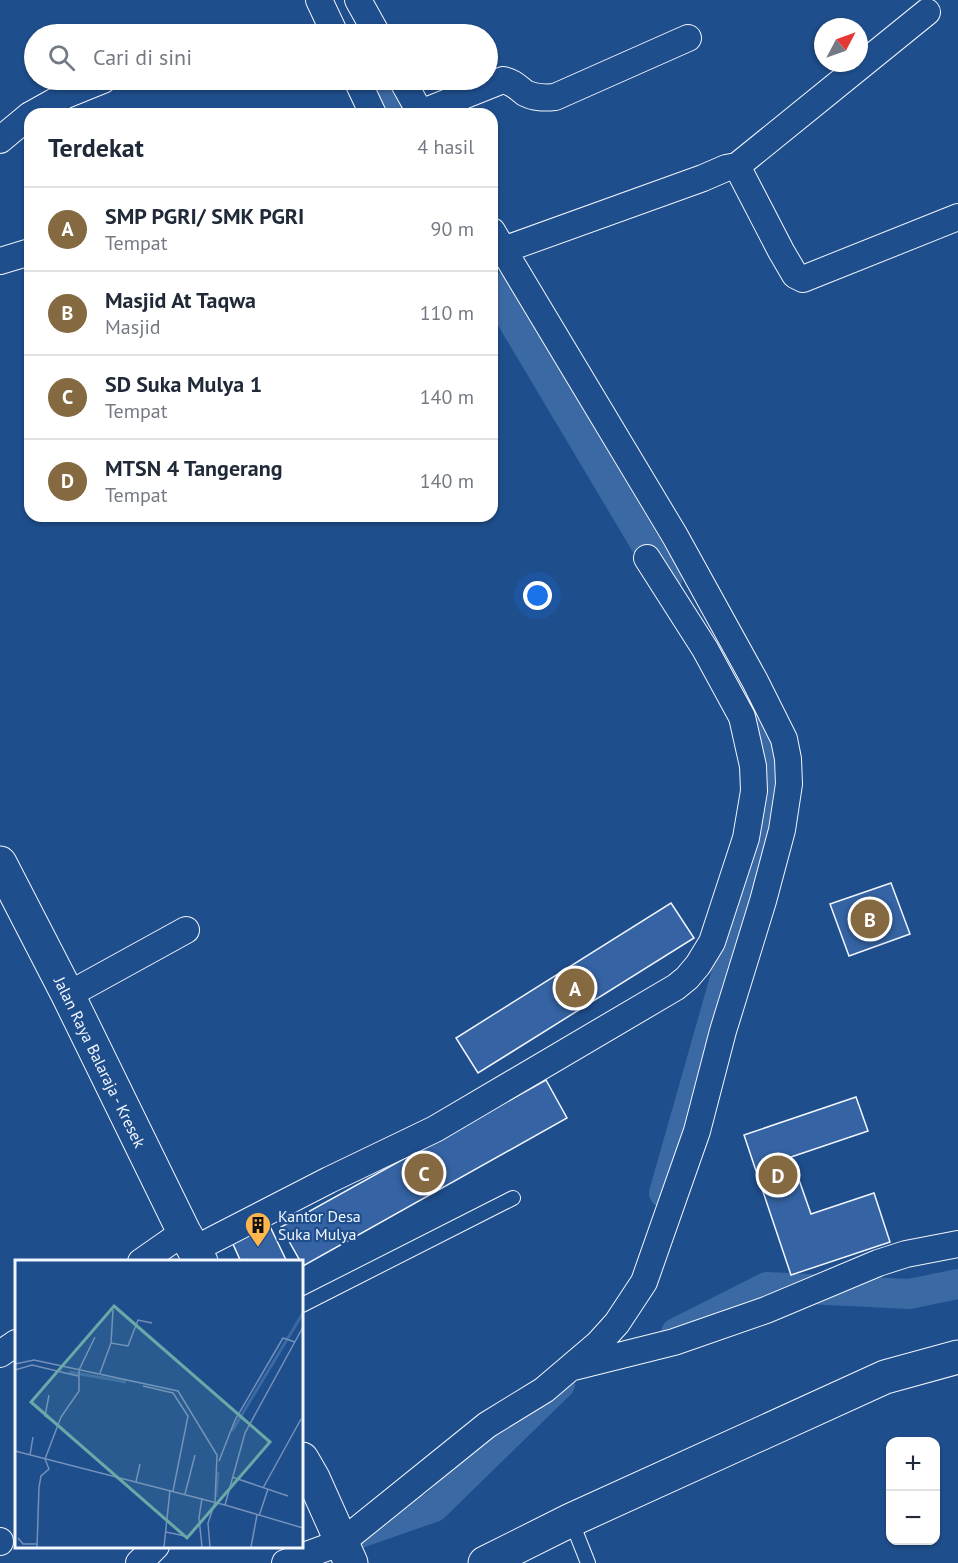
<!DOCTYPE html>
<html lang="id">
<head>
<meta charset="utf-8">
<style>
	body { margin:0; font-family:"PT Sans",sans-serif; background:#f2f2f3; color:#1f2937 }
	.controls { position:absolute; right:18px; bottom:18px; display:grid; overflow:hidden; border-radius:12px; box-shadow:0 2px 4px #0004 }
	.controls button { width:54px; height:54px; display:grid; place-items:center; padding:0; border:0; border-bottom:2px solid #e0e1e3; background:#fff; color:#1f2937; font:30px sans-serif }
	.compass { position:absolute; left:814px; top:18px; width:54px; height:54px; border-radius:50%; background:#fff; box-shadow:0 2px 4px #0004; rotate:49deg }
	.you { position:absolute; left:538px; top:596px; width:21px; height:21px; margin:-15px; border:4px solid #fff; border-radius:50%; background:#1a73e8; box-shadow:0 0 0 9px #1a73e833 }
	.badge { display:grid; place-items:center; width:39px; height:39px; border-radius:50%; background:#846941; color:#fff; font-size:20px; font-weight:700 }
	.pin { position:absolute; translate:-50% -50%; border:3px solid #fff; box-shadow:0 2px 6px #0006 }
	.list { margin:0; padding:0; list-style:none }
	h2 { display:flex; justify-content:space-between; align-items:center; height:78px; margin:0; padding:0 24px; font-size:26px }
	h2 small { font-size:20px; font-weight:400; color:#747a83 }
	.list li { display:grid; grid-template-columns:39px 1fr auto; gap:18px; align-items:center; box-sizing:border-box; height:84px; padding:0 24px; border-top:2px solid #e0e1e3 }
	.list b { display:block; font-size:22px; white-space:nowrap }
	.list p { margin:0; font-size:20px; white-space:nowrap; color:#747a83 }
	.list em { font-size:20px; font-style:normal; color:#747a83 }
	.icon { flex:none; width:33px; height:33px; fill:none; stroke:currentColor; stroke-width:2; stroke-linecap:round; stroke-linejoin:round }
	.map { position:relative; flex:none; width:958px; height:1563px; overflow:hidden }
	.search { position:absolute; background:#fff; box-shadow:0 2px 4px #0004; left:24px; top:24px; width:474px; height:66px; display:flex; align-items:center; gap:15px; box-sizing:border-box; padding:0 21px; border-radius:33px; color:#747a83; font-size:22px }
	.panel { position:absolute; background:#fff; box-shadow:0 2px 4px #0004; left:24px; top:108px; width:474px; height:414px; border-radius:18px }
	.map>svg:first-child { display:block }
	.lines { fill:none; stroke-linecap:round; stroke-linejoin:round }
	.canal { stroke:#3b69a3; stroke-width:30 }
	.building { fill:#3563a3; stroke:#f2f6ff; stroke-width:1.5 }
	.lane-casing { stroke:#f2f6ff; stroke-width:16 }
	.street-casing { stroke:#f2f6ff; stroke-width:28 }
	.secondary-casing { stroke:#f2f6ff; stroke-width:35 }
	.lane { stroke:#1f4e8c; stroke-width:14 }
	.street { stroke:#1f4e8c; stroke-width:26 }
	.secondary { stroke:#1f4e8c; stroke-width:33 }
	.labels { text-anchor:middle; stroke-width:4.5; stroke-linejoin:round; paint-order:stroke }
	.street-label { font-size:16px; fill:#f2f6ff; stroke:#1f4e8c }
	.poi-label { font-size:16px; fill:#f2f6ff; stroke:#1f4e8c; text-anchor:start }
	.inset-river { fill:none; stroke:#3b69a3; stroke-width:3 }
	.inset-road { fill:none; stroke:#7391ba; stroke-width:1.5 }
	.view { fill:#6aa9a8; fill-opacity:0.15; stroke:#6aa9a8; stroke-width:3 }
	.inset-edge { fill:none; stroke:#f2f6ff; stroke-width:3 }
</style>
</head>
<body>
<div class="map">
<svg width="958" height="1563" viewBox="0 0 958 1563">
	<rect width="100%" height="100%" fill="#1f4e8c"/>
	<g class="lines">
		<path class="canal" d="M369,80L390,114
			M492,286L667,580
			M664,1193L751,887L769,785L766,747L740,704
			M676,1333L767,1287L909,1294L958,1284
			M348,1537L434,1507L560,1384"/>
	</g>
	<path class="building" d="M891,883L910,934L849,956L830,904Z
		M671,903L694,938L478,1073L456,1038Z
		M546,1080L567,1118L303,1266L281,1227Z
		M856,1097L868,1131L791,1157L811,1214L874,1193L890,1242L791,1275L744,1135Z
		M266,1218L287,1262H241L229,1235Z"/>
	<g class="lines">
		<g class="lane-casing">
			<path id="lane" d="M302,1305L513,1198
				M571,1520L588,1563"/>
		</g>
		<g class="street-casing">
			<path id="street" d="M319,0L335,34
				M358,0L377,34
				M357,80L373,114
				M402,80L421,114
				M32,114L66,95L103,80
				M418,114L503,80C513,82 517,87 525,93C535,98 544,98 555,97L688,38
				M0,140L30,115
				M737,166L927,12
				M503,250L703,178L726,168L737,166L781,251L795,275L803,279L958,217
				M0,261L30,252
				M68,995L186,930
				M195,1249L329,1180L435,1129L676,987L687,978L698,965L712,942L746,838L754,791L753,766L742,717L705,649L647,558
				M141,1262L184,1232
				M0,1354L16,1343
				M574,1367L674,1342L766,1310L878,1263L906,1254L958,1244
				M0,1541V1542
				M139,1563L156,1546
				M285,1563L342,1542L487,1425L544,1390L598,1344L617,1323L644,1282L697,1131L723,1031L763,901L782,830L789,784L788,759L784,739L755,681L675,536L492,231"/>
		</g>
		<g class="secondary-casing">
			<path id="secondary" d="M0,863L68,995L184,1232L201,1262
				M302,1459L313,1478L351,1563
				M485,1563L571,1520L885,1377L958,1357"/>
		</g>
		<use href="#lane" class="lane"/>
		<use href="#street" class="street"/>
		<use href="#secondary" class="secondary"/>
	</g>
	<defs>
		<g id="building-pin" transform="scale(1.35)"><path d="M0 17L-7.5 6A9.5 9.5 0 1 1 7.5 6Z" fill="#ffb74d" stroke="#1f4e8c"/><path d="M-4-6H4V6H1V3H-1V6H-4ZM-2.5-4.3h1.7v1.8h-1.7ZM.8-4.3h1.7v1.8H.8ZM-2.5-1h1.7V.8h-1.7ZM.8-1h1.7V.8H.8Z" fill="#111"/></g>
	</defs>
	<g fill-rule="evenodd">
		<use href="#building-pin" x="258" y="1225"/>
	</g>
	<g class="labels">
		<g class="street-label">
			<text transform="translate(100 1062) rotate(64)" y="6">Jalan Raya Balaraja - Kresek</text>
		</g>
		<g class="poi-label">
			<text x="278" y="1222">Kantor Desa<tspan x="278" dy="18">Suka Mulya</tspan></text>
		</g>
	</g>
	<g transform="translate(15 1260)">
		<rect width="288" height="288" fill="#1f4e8c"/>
		<path class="inset-river" d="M54,112L111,122M217,171L288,53M201,237L203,212"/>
		<path class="inset-road" d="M288,67L230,173L210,245L288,268M96,83L98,50M0,104L19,100L163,131L202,195L200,242L193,263L195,287M0,110L17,105L63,116M85,113L96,83L113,86L123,60L137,63M128,126L158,133L173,156L158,231M34,135L30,156L42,164M0,191L210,245M15,195L18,177M204,201L220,160L268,78L280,82M217,217L273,236M121,222L125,204M248,228L286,159M170,234L180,195M187,238L184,258L187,287M244,256L253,229M151,272L170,276M3,278L8,284H22M22,287L24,227L26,216L34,209L30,199L46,157L64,131V110L80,77M149,287L155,230M236,287L242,255"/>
		<path class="view" d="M99,46L255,182L172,278L16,142Z"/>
		<rect width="288" height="288" class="inset-edge"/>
	</g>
</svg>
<div class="controls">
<button>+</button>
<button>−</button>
</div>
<svg class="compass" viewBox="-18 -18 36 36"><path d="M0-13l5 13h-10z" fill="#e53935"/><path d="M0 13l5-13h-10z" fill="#747a83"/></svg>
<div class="you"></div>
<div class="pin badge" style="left:575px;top:988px">A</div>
<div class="pin badge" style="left:870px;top:919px">B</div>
<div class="pin badge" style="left:424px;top:1173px">C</div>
<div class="pin badge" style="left:778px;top:1175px">D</div>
<div class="search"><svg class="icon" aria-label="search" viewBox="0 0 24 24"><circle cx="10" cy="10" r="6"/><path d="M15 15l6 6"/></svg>Cari di sini</div>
<section class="panel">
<h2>Terdekat<small>4 hasil</small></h2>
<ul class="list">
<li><span class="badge">A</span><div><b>SMP PGRI/ SMK PGRI</b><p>Tempat</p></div><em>90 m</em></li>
<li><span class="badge">B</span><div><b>Masjid At Taqwa</b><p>Masjid</p></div><em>110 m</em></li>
<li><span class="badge">C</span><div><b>SD Suka Mulya 1</b><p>Tempat</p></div><em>140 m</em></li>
<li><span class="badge">D</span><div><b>MTSN 4 Tangerang</b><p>Tempat</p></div><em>140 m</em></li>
</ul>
</section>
</div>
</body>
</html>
